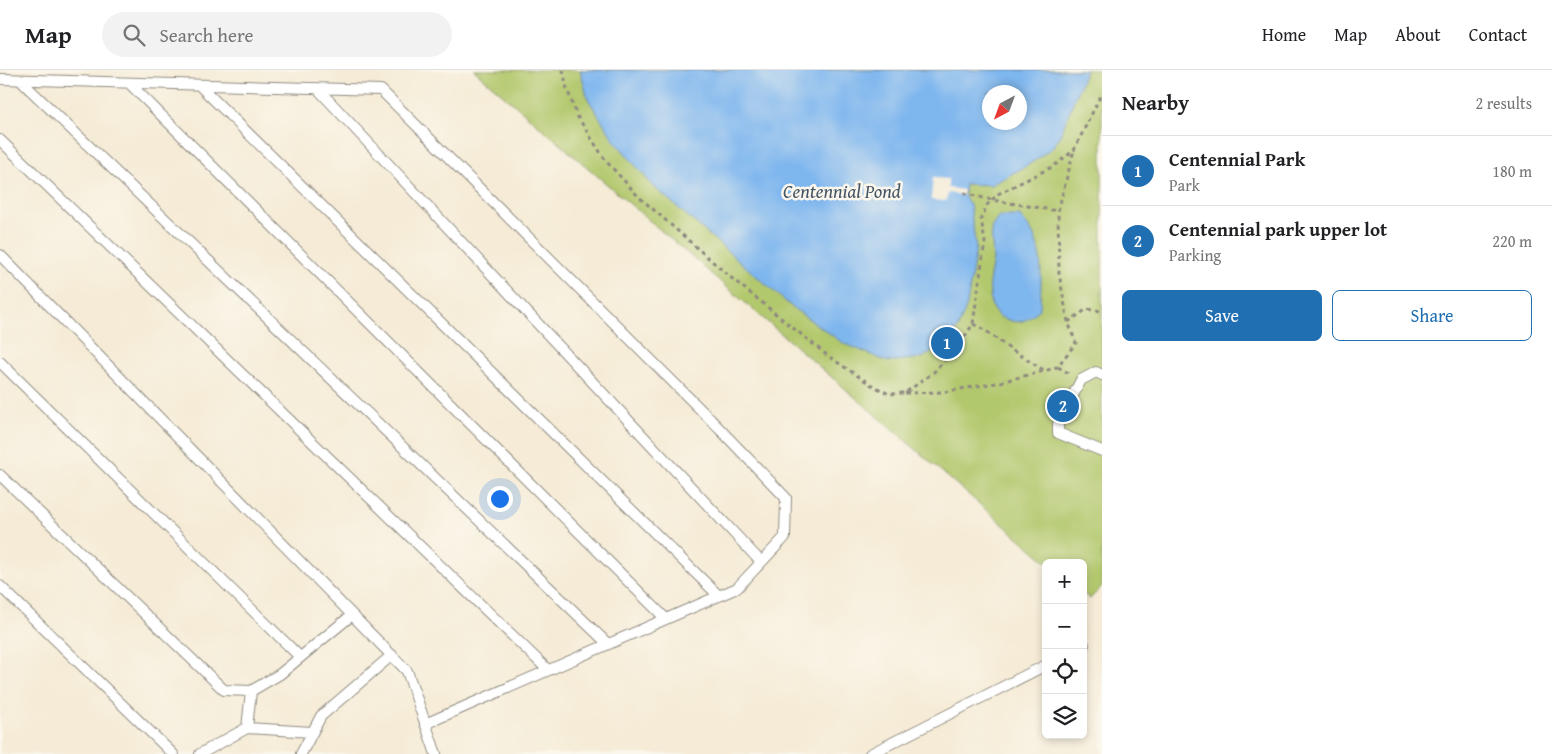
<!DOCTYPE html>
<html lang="en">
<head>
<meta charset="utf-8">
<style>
	body { margin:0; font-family:"Gentium Book Plus",serif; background:#f2f2f2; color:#202124 }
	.controls { position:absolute; right:15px; bottom:15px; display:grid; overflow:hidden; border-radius:8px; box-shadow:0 2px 8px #0003 }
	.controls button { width:45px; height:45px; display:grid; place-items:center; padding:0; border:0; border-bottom:1px solid #e0e0e0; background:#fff; color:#202124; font:25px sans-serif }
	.compass { position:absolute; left:982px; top:15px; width:45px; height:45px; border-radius:50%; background:#fff; box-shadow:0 2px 8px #0003; rotate:221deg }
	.you { position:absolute; left:499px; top:428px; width:18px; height:18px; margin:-12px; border:4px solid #fff; border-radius:50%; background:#1a73e8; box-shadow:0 0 0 8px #1a73e833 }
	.badge { display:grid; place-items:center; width:32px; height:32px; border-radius:50%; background:#1f6fb2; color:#fff; font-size:16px; font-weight:700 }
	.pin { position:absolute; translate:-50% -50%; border:2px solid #fff; box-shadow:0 1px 5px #0006 }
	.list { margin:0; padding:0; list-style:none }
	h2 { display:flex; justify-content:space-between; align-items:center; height:65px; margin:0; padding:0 20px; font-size:21px }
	h2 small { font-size:16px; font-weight:400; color:#757577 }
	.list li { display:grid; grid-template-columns:32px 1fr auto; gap:15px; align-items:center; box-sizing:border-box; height:70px; padding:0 20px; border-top:1px solid #e0e0e0 }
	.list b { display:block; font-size:19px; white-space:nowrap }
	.list p { margin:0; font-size:16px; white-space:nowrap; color:#757577 }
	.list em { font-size:16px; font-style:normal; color:#757577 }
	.actions { display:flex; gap:10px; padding:15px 20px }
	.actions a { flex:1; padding:11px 0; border:1px solid #1f6fb2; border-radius:8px; text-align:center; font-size:18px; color:#1f6fb2 }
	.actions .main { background:#1f6fb2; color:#fff }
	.icon { flex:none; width:28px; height:28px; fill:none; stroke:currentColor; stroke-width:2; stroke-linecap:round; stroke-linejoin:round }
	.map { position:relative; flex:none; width:1102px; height:684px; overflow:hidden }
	header { display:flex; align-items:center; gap:30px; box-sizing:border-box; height:70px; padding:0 25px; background:#fff; border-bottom:1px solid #e0e0e0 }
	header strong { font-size:24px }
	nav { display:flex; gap:28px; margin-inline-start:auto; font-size:18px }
	.search { width:350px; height:45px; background:#f2f2f2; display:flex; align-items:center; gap:12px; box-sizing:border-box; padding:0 18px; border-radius:28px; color:#757577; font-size:19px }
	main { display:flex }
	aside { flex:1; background:#fff }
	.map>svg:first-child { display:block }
	.green { fill:#b2c86d; stroke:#6e7a4c; fill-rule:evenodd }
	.water { fill:#7eb6ee; stroke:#54708c; fill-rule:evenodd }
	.pier { fill:#f5ebd6 }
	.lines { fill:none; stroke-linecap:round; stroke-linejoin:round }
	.lane-casing { stroke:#908b80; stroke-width:12 }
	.path { stroke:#908b80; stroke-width:3; stroke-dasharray:4 4; stroke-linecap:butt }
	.lane { stroke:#fff; stroke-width:10 }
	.labels { text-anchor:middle; stroke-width:5; stroke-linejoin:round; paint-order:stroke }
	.water-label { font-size:19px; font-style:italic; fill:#456; stroke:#fbf7ec }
</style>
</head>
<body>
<header>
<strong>Map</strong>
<div class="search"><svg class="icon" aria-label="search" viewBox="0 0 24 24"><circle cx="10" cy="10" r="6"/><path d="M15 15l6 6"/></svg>Search here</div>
<nav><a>Home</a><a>Map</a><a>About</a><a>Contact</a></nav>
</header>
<main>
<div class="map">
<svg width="1102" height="684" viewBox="0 0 1102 684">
	<rect width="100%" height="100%" fill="#fbf7ec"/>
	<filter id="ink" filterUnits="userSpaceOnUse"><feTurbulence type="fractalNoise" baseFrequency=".02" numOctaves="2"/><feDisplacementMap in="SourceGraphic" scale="10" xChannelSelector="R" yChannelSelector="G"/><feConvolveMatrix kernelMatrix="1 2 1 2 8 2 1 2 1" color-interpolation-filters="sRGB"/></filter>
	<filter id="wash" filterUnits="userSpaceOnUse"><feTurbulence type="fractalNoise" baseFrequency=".0096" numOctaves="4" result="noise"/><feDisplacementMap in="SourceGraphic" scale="20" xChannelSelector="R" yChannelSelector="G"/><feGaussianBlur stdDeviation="1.12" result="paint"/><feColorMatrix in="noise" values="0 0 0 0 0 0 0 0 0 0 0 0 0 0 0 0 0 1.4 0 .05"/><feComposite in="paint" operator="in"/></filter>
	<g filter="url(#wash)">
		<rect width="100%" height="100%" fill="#f5ebd6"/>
		<path class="green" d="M474,0H1102V516L1090,529L1083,523V493H1048ZM989,22H1019V52H989Z"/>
		<path class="water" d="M580,0H1086L1059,68L1052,78L1030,94L991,115L965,114L964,125L970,135L976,178L967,235L958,258L944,274L922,288L888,292L843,273L793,238L653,116L614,70L588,29ZM989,22H1019V52H989Z
			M999,146H1020C1023,151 1029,156 1032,162C1044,185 1041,214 1040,239C1022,254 1020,255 998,246L991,234L989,212L993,189L991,158Z"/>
		<path class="pier" d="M933,108L948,109V118L964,120L963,125L948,123L946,131L931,130Z"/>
	</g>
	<g filter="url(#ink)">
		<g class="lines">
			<g class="lane-casing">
				<path id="lane" d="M0,9L381,20L711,350L786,428L785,467L737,518L425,654
					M20,10L608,574
					M129,13L666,549
					M199,15L719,526
					M317,18L761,492
					M0,70L548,600
					M0,185L407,601L436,684
					M0,292L300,587
					M1102,305L1096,302L1081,310L1058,354V363L1102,381
					M0,405L224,620L251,621L280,604L352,545
					M0,516L173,684
					M1083,576L1084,575
					M247,658L251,621
					M200,684L247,658L312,662
					M301,684L321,646L392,585
					M870,684L1046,595"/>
			</g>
			<path class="path" d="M563,0L567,19L577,46L606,91L638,126L729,206L828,286L870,314L889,324L905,323L934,302L961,272L973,254L985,172L981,149L987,135L998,124L1054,96L1074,80L1102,23
				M964,123L992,130L1058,141
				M1068,252L1087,239L1102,241
				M973,254L985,260L1007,277L1045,301L1057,297L1076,273L1068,252L1059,204L1058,141L1074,80
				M1058,297L1070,304
				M905,323L943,322L996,313L1044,301"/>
			<use href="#lane" class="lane"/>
		</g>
	</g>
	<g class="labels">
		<g class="water-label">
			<text x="842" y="128">Centennial Pond</text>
		</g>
	</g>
</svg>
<div class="controls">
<button>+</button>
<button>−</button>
<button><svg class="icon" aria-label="locate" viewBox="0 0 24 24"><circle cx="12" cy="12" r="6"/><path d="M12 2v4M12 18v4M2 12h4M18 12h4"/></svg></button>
<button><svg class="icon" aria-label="layers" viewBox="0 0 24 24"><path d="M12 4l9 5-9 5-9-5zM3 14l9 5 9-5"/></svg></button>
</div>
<svg class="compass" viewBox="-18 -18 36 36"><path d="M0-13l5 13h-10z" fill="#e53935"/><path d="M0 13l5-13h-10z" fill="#757577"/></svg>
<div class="you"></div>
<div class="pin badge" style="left:947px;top:273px">1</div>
<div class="pin badge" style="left:1063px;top:336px">2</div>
</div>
<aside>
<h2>Nearby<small>2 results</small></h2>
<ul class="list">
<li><span class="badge">1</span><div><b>Centennial Park</b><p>Park</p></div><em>180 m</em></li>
<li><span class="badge">2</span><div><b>Centennial park upper lot</b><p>Parking</p></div><em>220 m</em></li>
</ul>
<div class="actions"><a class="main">Save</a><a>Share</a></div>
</aside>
</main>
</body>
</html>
